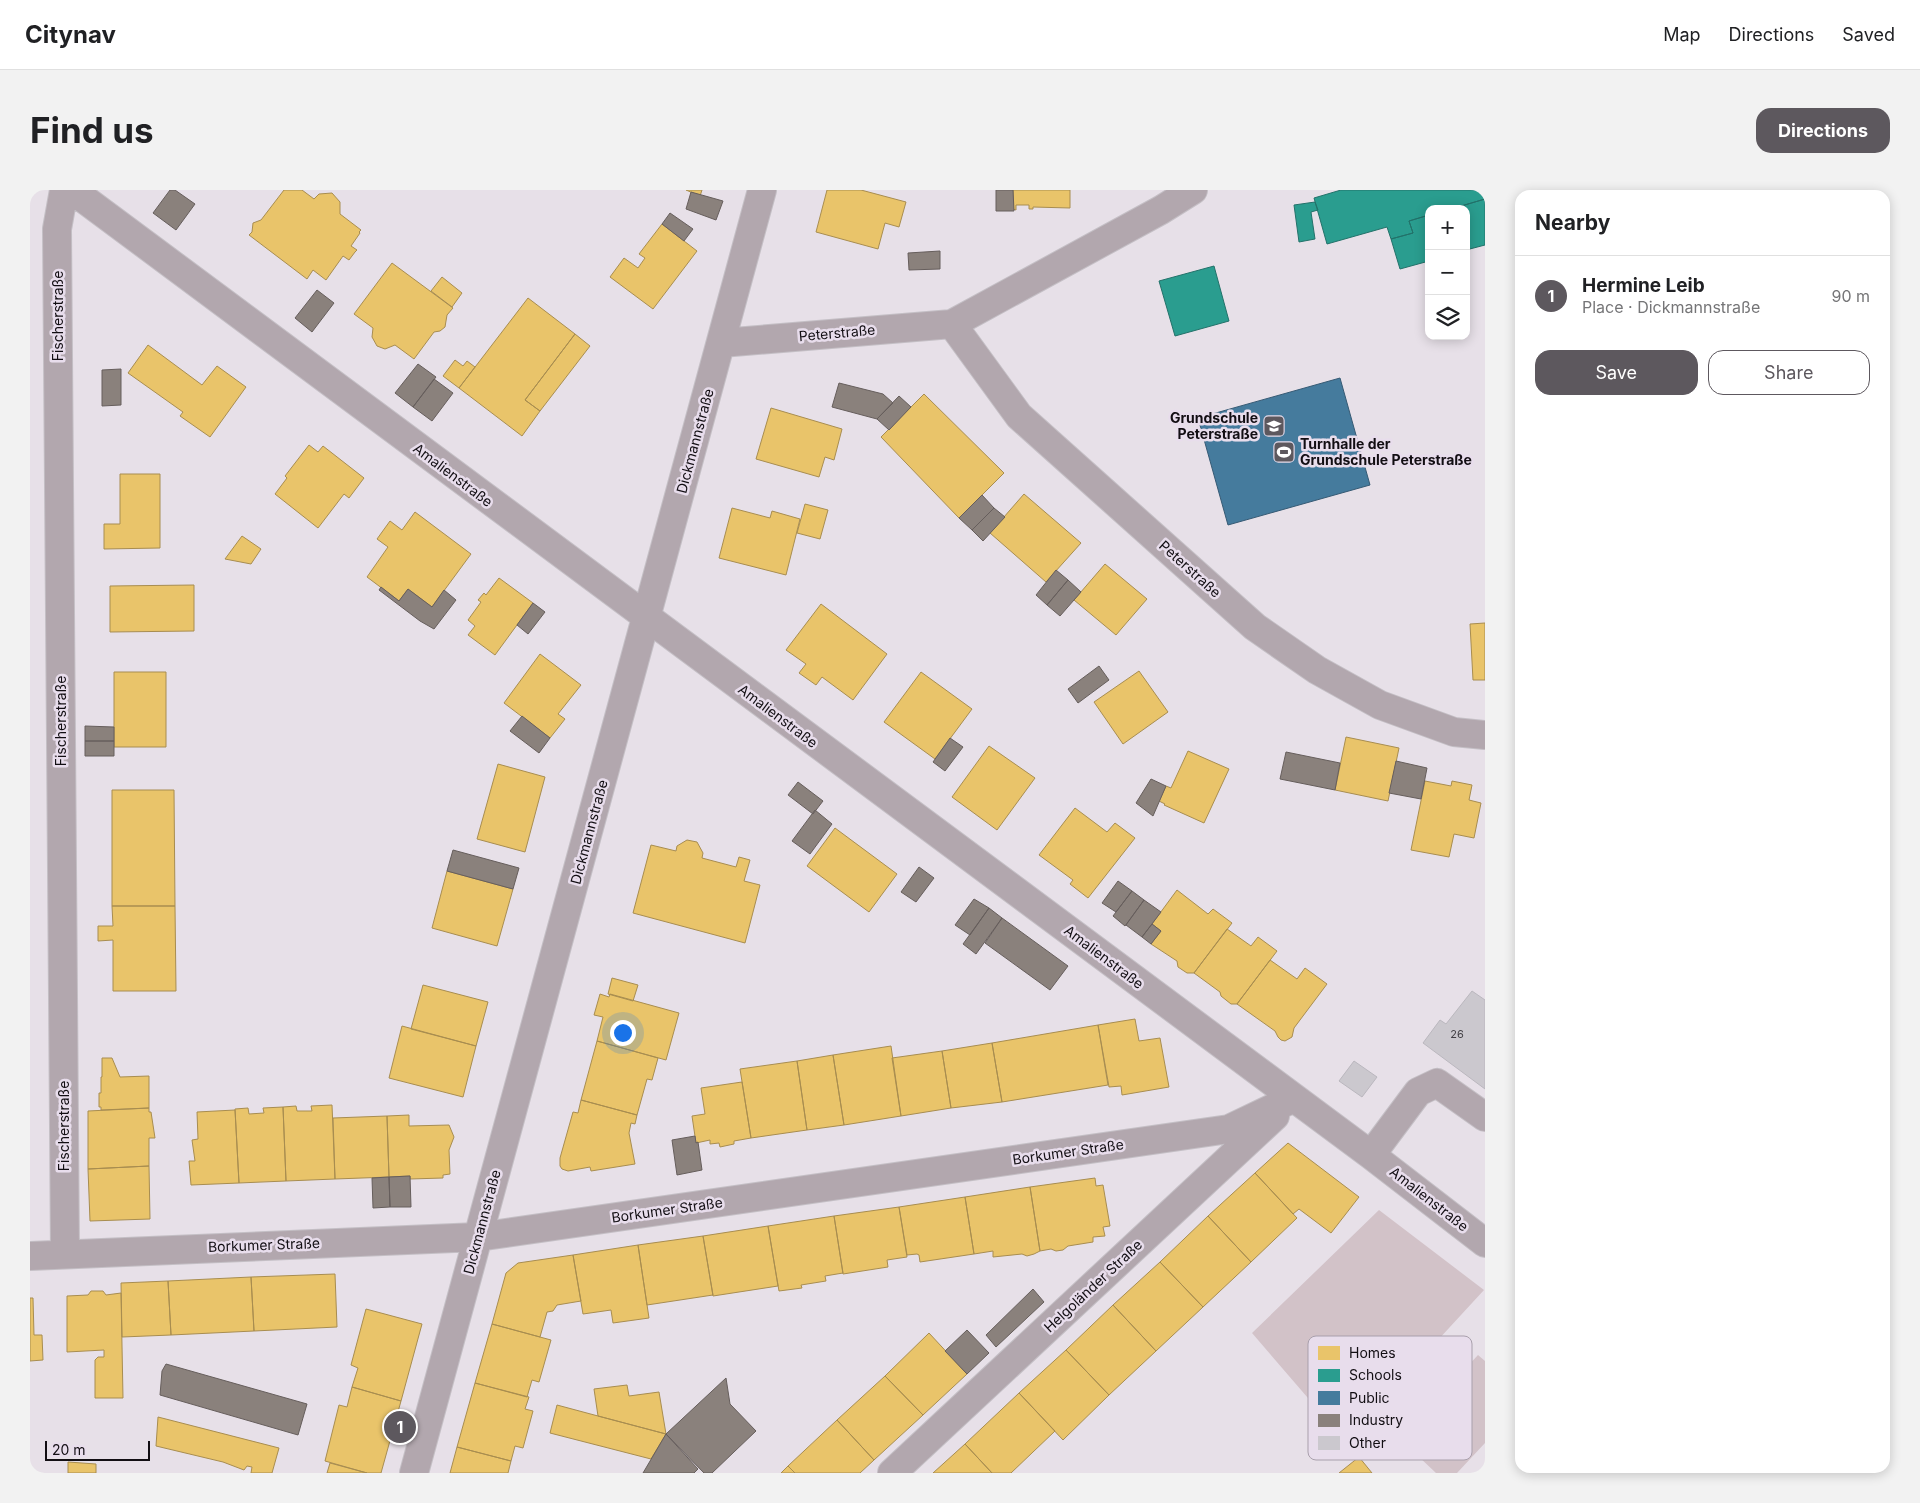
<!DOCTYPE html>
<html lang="en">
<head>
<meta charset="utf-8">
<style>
	body { margin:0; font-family:Inter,sans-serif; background:#f2f2f2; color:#202124 }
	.controls { position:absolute; right:15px; top:15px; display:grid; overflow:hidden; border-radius:10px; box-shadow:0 2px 12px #0003 }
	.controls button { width:45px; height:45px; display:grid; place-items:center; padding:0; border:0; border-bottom:1px solid #e0e0e0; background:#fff; color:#202124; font:25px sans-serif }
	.scale { position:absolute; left:15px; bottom:12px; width:105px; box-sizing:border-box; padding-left:5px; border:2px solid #120e13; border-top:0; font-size:14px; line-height:18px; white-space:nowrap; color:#120e13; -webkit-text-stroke:4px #e8ddec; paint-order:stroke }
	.you { position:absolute; left:592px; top:842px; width:18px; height:18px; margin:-12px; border:4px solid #fff; border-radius:50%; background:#1a73e8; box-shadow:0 0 0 8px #1a73e833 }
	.badge { display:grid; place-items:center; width:32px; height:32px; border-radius:50%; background:#5d585e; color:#fff; font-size:16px; font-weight:700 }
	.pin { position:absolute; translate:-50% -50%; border:2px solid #fff; box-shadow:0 1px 5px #0006 }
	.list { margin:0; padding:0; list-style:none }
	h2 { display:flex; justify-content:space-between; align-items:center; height:65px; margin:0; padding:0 20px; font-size:21px }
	h2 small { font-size:16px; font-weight:400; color:#757577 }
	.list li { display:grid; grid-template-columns:32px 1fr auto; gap:15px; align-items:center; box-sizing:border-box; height:80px; padding:0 20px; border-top:1px solid #e0e0e0 }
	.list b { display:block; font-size:19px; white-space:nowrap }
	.list p { margin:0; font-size:16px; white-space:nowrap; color:#757577 }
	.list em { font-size:16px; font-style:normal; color:#757577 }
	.actions { display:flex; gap:10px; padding:15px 20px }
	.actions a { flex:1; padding:11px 0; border:1px solid #5d585e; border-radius:15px; text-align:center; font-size:18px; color:#5d585e }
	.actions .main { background:#5d585e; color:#fff }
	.icon { flex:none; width:28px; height:28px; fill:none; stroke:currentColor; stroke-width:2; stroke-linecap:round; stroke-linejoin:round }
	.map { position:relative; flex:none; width:1455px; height:1283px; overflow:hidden; border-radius:15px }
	header { display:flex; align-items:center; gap:30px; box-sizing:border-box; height:70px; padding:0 25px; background:#fff; border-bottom:1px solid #e0e0e0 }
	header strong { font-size:24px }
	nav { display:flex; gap:28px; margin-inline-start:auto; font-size:18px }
	.intro { display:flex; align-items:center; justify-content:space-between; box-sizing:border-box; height:120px; padding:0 30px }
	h1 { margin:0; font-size:35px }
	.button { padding:12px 22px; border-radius:15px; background:#5d585e; color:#fff; font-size:18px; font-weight:700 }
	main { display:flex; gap:30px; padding:0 30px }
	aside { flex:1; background:#fff; border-radius:15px; box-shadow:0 2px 12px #0003 }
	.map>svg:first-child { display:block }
	.green { fill:#d2c2c8 }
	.homes { fill:#e9c46a; stroke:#a88d50 }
	.schools { fill:#2a9d8f; stroke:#23726a }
	.public { fill:#457b9d; stroke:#365a74 }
	.industry { fill:#8a817c; stroke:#665e5c }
	.building { fill:#cbc8ce; stroke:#bab7be }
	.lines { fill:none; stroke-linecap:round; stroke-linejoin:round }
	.minor-casing { stroke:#c4bfc5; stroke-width:30 }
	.minor { stroke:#b2a7ae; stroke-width:28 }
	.labels { text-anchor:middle; stroke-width:5; stroke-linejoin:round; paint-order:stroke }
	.number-label { font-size:11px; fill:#434045 }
	.street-label { font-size:14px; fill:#120e13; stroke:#e8ddec }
	.poi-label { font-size:14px; font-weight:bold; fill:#120e13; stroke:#e8ddec; text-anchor:end }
	.key { fill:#e8ddec; stroke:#a89fab; stroke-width:1 }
	.key-label { font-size:14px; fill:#120e13 }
</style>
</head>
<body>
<header>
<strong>Citynav</strong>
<nav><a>Map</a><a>Directions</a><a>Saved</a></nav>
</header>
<div class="intro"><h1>Find us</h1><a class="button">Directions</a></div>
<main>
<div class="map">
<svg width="1455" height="1283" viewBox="0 0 1455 1283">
	<rect width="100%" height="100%" fill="#e7e0e8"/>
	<path class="green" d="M1349,1020L1454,1100L1315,1251L1222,1143Z
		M1448,1165L1455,1171V1253L1427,1283H1406L1370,1249Z"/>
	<path class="homes" d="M254,0H272L284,9L289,4L302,3L310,12V24L331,40L329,42L330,43L321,56L327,60L325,62L319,70L313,66L296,90L283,80L277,89L219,45L222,42L223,33L231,30Z
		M656,0H672L670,6Z
		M797,0H831L876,12L869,37L855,33L848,59L786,42Z
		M983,0H1040V18L1003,17V19H999V15H986V20L983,19Z
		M632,34L667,61L623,119L580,87L594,68L608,78L615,68L609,64Z
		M362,73L423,118L417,125L415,137L410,141L404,142L384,169L365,155L355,159L347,156L342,147L343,138L324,124Z
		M412,87L432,103L422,117L401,101Z
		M498,108L545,144L495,210L510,221L492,246L429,198Z
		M545,144L560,156L510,221L495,210Z
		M118,155L172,195L187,176L216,197L180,247L150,226L153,222L98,183Z
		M425,170L433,176L437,171L445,177L429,198L413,186Z
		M894,204L974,283L929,328L851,247Z
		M741,218L812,239L804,270L795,267L789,287L726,269Z
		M279,255L288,262L293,256L334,288L319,308L314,304L288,338L245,304L257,288L255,286Z
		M90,284H130V358L74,359V334H90Z
		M994,304L1051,353L1016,392L960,343Z
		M775,314L798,320L790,349L767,343Z
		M702,318L740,328L742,321L770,329L756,385L689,368Z
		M385,322L441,364L402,417L378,399L369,411L337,387L358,357L347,349L360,331L372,340Z
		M212,346L231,359L221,374L195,369Z
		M1075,374L1117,409L1086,445L1044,410Z
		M469,388L503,413L465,465L438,445L445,436L438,430L451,412L448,410L454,403L456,405Z
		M164,395V441L80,442V396Z
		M791,414L857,464L823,510L792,487L786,495L769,483L776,474L756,460Z
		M1455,433V490H1443L1440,434Z
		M510,464L551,495L528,524L535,529L520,548L474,513Z
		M1109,481L1138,522L1093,554L1064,512Z
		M84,482H136V557H84Z
		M891,482L942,519L905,569L854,532Z
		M1316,547L1369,558L1358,611L1305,600Z
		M959,556L1005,588L967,640L922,607Z
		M1158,561L1199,579L1174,633L1134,615L1135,614L1129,611L1136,596L1141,598Z
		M468,574L515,587L495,662L447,649Z
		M1395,591L1421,596L1422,591L1442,595L1439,610L1451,613L1444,648L1424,644L1419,667L1381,660Z
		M82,600H144L145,716H82Z
		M1045,618L1077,642L1085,633L1105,648L1058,708L1040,694L1043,690L1009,665Z
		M805,638L867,684L839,722L777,676Z
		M657,650L667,652L673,663L672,668L706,677L709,667L720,670L714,691L730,695L715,753L603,723L621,655L646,661L647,656Z
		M417,681L483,699L467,756L402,738Z
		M1147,700L1178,724L1183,719L1202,733L1164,783H1157L1148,777L1147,771L1121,754L1131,741L1122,734Z
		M82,716H145L146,801H83V750L68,751V736H83Z
		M1197,739L1221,756L1228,747L1247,761L1207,814H1201L1191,806L1190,802L1164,783Z
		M1240,770L1267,789L1275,778L1297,794L1264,838L1262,847L1255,851L1251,850L1248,847L1245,841L1207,814Z
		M582,788L608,795L603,811L578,804Z
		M393,795L458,812L446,856L381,839Z
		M570,804L579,807L580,804L649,823L636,870L567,851L573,827L564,825Z
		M1105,829L1109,851L1130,848L1139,897L1092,905L1091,896L1079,897L1068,835Z
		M1068,835L1078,895L972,912L962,853Z
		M372,836L446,856L433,907L359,888Z
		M567,851L628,868L622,890L617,889L607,925L551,910Z
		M962,853L972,912L921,918L912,861Z
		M861,856L871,926L814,935L803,865Z
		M912,861L921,918L871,926L862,868Z
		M803,865L814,935L777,940L767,871Z
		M72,868H82L90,887L119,886V918L71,920V917H69V903H71V887H72Z
		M767,871L777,940L721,948L710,879Z
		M712,892L721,948L704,951V954L690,957L689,953L680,954V950L666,953L662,926L675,924L671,898Z
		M551,910L607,925L605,934L601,933L599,943L605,974L561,981L560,977L538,981L532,979L530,976V968L543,922L548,923Z
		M302,915L305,989L256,991L253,917L266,916L267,921H282L281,916Z
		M253,917L256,991L209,993L205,919L218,918L219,924L234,923L233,918Z
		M119,918V922H121L125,948H119V976L58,979V921Z
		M205,920L209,993L161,995L159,971H165L162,950L168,949L167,922Z
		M379,925V936L419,935L424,947L419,960L420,984L413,985V988L380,989V986L359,987L357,926Z
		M357,926L359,987L305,989L303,928Z
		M1258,953L1329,1007L1301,1043L1269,1019L1263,1024L1225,983Z
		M119,976L120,1029L60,1031L58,979Z
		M1225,983L1267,1028L1221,1072L1178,1026Z
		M1065,988L1066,996L1073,995L1080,1036L1073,1037L1075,1046L1063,1047V1052L1038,1056L1033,1060L1026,1061L1021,1059L1010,1061L1000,997Z
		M1000,997L1010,1061L1004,1064L997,1066L992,1064L963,1067V1061L944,1064L935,1007Z
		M935,1007L944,1064L890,1072L889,1065L887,1064L877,1065L869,1017Z
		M869,1017L877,1067L857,1070L858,1077L813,1084L804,1026Z
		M804,1026L813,1083L795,1086L796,1091L771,1095L772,1098L749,1101L738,1036Z
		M1178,1026L1221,1072L1173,1117L1130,1072Z
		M738,1036L748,1096L683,1106L673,1046Z
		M673,1046L683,1105L617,1115L608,1055Z
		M608,1055L619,1128L583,1133L581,1120L553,1124L543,1065Z
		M543,1065L551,1111L527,1115L523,1121L517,1122L510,1147L462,1134L476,1083L488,1073Z
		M1130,1072L1173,1117L1126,1161L1083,1115Z
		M305,1084L307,1137L224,1141L221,1087Z
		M221,1087L224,1141L141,1145L138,1091Z
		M138,1091L141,1145L92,1147L91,1093Z
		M61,1101H73L76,1105L91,1103L93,1208H65V1170L68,1167H74V1160L37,1162V1106L58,1105Z
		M0,1108H3L4,1145H12L13,1170L0,1171Z
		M1083,1115L1126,1161L1079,1205L1036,1160Z
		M336,1119L392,1134L371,1211L322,1197L328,1178L321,1175Z
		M462,1134L521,1150L509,1192L502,1190L497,1207L445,1193Z
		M899,1143L937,1184L893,1225L855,1186Z
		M1036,1160L1079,1205L1033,1250L989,1203Z
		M855,1186L893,1225L844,1270L807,1230Z
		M445,1193L499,1207L495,1219L503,1221L493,1258L485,1256L481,1271L427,1257Z
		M597,1195L599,1206L629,1202L636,1244L568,1226L564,1199Z
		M322,1197L371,1211L351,1283H337L295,1271L309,1215L317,1217Z
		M989,1203L1025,1241L981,1283H962L935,1254Z
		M527,1215L568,1226L636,1244L621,1269L520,1243Z
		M128,1227L249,1258L242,1283H221L222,1277L217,1276L214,1280L193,1272L126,1256Z
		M807,1230L844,1270L830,1283H765L758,1276Z
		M935,1254L962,1283H903Z
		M427,1257L481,1271L478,1283H420Z
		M1329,1267L1342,1283H1309Z
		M38,1272L66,1274V1283H38Z
		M300,1273L337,1283H297Z
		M758,1276L765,1283H751Z"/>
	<path class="schools" d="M1311,0H1455V9L1421,19H1399V25L1379,31L1383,43L1361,49L1357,37L1297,54L1284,8Z
		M1455,9V55L1436,60V19H1421Z
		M1285,12L1288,20L1281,22L1285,49L1269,52L1264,15Z
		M1399,25V71L1370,79L1361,49L1383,43L1379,31Z
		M1184,76L1199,131L1145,146L1129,91Z"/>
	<path class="public" d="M1310,188L1340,295L1198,335L1168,228Z"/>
	<path class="industry" d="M140,0H145L165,14L146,40L123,23Z
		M966,0H983L984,21H966Z
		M661,2L693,11L686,30L656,19Z
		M640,23L663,39L654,51L632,34Z
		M910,61V79L879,80L878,63Z
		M287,100L304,113L282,142L265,128Z
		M388,174L406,187L383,217L365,203Z
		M91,179V215L72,216V180Z
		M404,189L423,203L402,231L383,217Z
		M809,193L853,204L863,213L847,229L802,217Z
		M869,206L881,217L859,240L847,229Z
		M952,305L964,318L942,340L929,328Z
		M964,318L975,327L953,351L942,340Z
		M1026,380L1038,390L1017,415L1006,405Z
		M1038,390L1051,402L1030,426L1017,415Z
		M351,397L369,411L378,399L402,417L414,400L426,410L404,439L390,431L349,400Z
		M503,413L515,422L498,444L487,435Z
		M1069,476L1079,490L1048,513L1038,499Z
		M492,526L520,548L509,563L480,541Z
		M55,536L84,537V551H55Z
		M920,548L933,557L915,581L903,572Z
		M55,551H84V566H55Z
		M1256,562L1310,573L1305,600L1250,589Z
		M1366,571L1397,578L1391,609L1359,603Z
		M1121,589L1136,596L1123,626L1106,613Z
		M768,592L793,611L783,624L758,605Z
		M785,620L802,634L780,664L762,651Z
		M423,660L489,678L483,699L417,681Z
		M889,677L904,688L886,712L871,702Z
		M1088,691L1102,701L1086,722L1072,713Z
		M1102,701L1114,710L1095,736L1083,726Z
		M944,709L959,718L940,745L925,735Z
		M1114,710L1131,722L1112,747L1096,735Z
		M959,718L972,728L946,764L933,754Z
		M972,728L1038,776L1020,800L955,753Z
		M1122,734L1131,741L1121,754L1112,747Z
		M665,946L666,953L668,952L672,980L647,985L642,950Z
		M380,986L381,1017H360L359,987Z
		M359,987L360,1017L343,1018L342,988Z
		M1003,1099L1014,1112L966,1157L956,1145Z
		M937,1140L959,1163L937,1184L915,1161Z
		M136,1174L277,1214L268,1245L130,1205L132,1181Z
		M696,1188L700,1214L726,1241L682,1283H674L636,1244Z
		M636,1244L668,1279L664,1283H613Z"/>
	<path class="building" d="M1442,801L1455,810V899L1393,853L1410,830L1416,834Z
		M1324,871L1347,887L1332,907L1309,891Z"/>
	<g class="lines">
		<g class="minor-casing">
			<path id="minor" d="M34,0L27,39L35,1063
				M42,0L1341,965L1455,1053
				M922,134L1131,20L1163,0
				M691,153L922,134L989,226L1225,437L1287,480L1350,515L1424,542L1455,545
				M1341,965L1388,902L1407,893L1455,927
				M0,1066L448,1047L1199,939L1264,908
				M384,1283L732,0
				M862,1283L1245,926"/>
		</g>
		<use href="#minor" class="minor"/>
	</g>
	<defs>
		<g id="school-square" transform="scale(1.125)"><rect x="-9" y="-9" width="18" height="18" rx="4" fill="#5d585e" stroke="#e8ddec"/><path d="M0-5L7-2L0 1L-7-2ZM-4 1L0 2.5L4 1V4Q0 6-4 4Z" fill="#fff"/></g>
		<g id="stadium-square" transform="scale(1.125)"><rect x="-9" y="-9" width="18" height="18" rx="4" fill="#5d585e" stroke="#e8ddec"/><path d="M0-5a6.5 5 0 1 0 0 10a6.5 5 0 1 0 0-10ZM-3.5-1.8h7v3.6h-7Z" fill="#fff"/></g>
	</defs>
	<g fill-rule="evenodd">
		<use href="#school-square" x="1244" y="236"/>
		<use href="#stadium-square" x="1254" y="262"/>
	</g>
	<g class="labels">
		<g class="number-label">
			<text x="1427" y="848">26</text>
		</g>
		<g class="street-label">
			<text transform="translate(28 126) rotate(-90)" y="5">Fischerstraße</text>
			<text transform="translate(807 143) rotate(-5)" y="5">Peterstraße</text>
			<text transform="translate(665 251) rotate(-75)" y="5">Dickmannstraße</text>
			<text transform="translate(423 285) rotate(37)" y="5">Amalienstraße</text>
			<text transform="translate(1160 379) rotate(42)" y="5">Peterstraße</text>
			<text transform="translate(748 526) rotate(37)" y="5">Amalienstraße</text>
			<text transform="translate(31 531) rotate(-90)" y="5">Fischerstraße</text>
			<text transform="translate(559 642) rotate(-75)" y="5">Dickmannstraße</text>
			<text transform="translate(1074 767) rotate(37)" y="5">Amalienstraße</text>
			<text transform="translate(34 936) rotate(-90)" y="5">Fischerstraße</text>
			<text transform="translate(1038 962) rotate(-8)" y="5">Borkumer Straße</text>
			<text transform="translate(1399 1009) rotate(38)" y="5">Amalienstraße</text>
			<text transform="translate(637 1020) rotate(-8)" y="5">Borkumer Straße</text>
			<text transform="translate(452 1032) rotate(-75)" y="5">Dickmannstraße</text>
			<text transform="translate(234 1055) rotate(-2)" y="5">Borkumer Straße</text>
			<text transform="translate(1063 1096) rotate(-43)" y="5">Helgoländer Straße</text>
		</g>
		<g class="poi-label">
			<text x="1228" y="233">Grundschule<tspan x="1228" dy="16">Peterstraße</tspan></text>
			<text x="1270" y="259" text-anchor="start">Turnhalle der<tspan x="1270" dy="16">Grundschule Peterstraße</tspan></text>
		</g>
	</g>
	<rect x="1278" y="1146" width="164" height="124" rx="8" class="key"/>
	<rect x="1288" y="1156" width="22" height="14" fill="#e9c46a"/>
	<rect x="1288" y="1179" width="22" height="13" fill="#2a9d8f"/>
	<rect x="1288" y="1201" width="22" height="14" fill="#457b9d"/>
	<rect x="1288" y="1224" width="22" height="13" fill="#8a817c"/>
	<rect x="1288" y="1246" width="22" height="14" fill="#cbc8ce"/>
	<g class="key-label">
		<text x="1319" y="1168">Homes</text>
		<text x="1319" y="1190">Schools</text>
		<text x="1319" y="1213">Public</text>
		<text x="1319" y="1235">Industry</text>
		<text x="1319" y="1258">Other</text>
	</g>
</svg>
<div class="controls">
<button>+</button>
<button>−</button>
<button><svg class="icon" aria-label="layers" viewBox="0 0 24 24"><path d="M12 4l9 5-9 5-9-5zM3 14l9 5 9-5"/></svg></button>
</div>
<div class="scale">20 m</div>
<div class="you"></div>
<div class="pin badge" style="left:370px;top:1237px">1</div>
</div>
<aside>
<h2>Nearby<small></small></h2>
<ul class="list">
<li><span class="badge">1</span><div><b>Hermine Leib</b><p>Place · Dickmannstraße</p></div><em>90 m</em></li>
</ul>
<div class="actions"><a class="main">Save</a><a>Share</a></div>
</aside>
</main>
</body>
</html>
